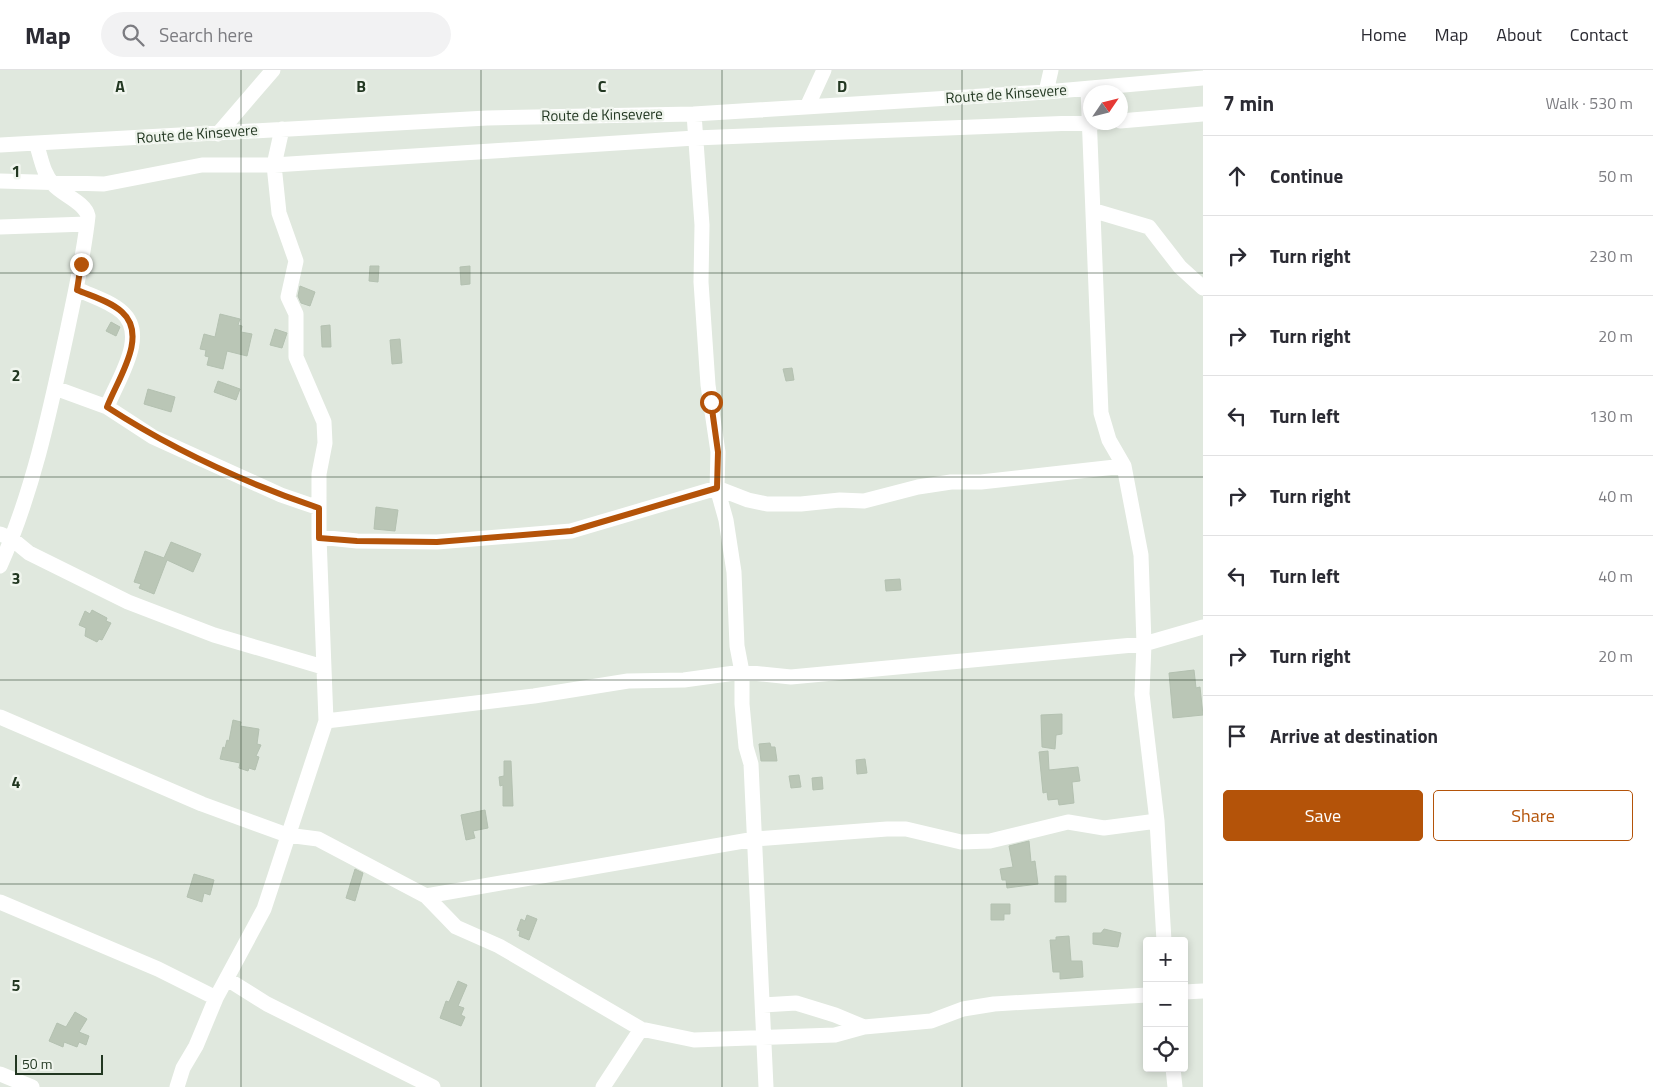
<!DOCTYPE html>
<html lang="en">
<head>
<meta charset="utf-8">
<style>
	body { margin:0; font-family:"Titillium Web",sans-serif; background:#f2f2f3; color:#2b2b33 }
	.controls { position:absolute; right:15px; bottom:15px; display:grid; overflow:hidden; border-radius:5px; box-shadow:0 2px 8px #0003 }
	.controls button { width:45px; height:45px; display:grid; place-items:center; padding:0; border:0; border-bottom:1px solid #e1e1e2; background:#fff; color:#2b2b33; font:25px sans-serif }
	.compass { position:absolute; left:1083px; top:15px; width:45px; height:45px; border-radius:50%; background:#fff; box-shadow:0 2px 8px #0003; rotate:55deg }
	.scale { position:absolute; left:15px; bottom:12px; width:88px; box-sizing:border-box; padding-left:5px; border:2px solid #223721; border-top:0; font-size:14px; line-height:18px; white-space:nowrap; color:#223721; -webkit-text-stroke:4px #f0f5ee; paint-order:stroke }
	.stop { position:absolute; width:15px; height:15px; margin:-11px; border:4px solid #b45309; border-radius:50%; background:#fff }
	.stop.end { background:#b45309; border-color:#fff; box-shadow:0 1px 5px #0008 }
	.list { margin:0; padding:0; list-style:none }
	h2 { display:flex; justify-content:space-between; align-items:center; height:65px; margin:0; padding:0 20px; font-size:21px }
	h2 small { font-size:16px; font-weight:400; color:#7c7c81 }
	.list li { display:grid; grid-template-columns:32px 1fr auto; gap:15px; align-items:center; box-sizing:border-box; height:80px; padding:0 20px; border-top:1px solid #e1e1e2 }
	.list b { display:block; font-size:19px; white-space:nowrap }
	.list em { font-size:16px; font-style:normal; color:#7c7c81 }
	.actions { display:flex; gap:10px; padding:15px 20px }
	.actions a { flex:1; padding:11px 0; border:1px solid #b45309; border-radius:5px; text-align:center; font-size:18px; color:#b45309 }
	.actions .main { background:#b45309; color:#fff }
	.icon { flex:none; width:28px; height:28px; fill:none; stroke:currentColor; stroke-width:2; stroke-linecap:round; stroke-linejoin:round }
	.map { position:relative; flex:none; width:1203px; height:1017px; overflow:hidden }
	header { display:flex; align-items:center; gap:30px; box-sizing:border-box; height:70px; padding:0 25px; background:#fff; border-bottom:1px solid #e1e1e2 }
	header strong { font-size:24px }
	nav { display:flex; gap:28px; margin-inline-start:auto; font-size:18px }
	.search { width:350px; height:45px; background:#f2f2f3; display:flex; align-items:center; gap:12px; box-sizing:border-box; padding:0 18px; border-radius:28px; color:#7c7c81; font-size:19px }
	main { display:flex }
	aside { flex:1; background:#fff }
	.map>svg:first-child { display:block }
	.building { fill:#bac6b6; stroke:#b4c1b1 }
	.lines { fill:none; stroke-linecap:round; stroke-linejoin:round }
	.minor { stroke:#fff; stroke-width:15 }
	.route { stroke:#b45309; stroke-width:6 }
	.grid { fill:none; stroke:#223721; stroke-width:1; stroke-opacity:0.55 }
	.labels { text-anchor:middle; stroke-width:5; stroke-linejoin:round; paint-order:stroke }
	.street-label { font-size:15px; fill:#223721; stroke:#f0f5ee }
	.grid-label { font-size:16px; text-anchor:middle; font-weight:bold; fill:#223721; stroke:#f0f5ee; stroke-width:5; stroke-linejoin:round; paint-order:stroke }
</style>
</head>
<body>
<header>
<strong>Map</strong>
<div class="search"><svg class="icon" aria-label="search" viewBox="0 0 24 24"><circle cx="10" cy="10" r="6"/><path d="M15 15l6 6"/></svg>Search here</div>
<nav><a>Home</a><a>Map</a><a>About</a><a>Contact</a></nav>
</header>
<main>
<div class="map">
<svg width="1203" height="1017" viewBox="0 0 1203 1017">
	<rect width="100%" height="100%" fill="#e0e8de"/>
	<path class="building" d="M370,196H379L378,212L369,211Z
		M470,196V214L461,215L460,197Z
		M300,216L315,222L310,236L301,233L298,226Z
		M220,244L240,249L238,255L242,256L241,262L252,264L247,286L227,281L223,299L207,295L209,287L205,286L206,280L200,279L204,264L215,267Z
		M111,252L120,257L116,266L106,261Z
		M330,255L331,277H322L321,256Z
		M275,259L287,263L282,278L270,275Z
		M400,269L402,293L392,294L390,270Z
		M792,298L794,310L786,311L783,299Z
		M218,311L240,319L236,330L214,322Z
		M148,319L175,327L171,342L144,334Z
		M376,437L398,440L395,461L374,459Z
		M171,472L201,484L193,502L167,490L154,524L139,518L141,514L134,512L145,481L164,488Z
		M900,509L901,520L886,521L885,510Z
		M92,540L107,548L106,551L111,553L102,570L99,569L97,572L85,566L86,558L79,555L85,541L90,544Z
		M1194,600L1196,618L1200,617L1203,645L1173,648L1169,603Z
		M1062,644V664L1056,665L1055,679L1042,677L1041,645Z
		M233,650L241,652L240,656L259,659L257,674L261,675L256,686L259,687L255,700L249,698L248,701L239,698L240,693L220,689L223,677L225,678L227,670L229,671Z
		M770,673L771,677H775L777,691H761L759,674Z
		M1048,681L1049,700L1078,697L1080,711L1072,712L1074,733L1059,735L1058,729L1048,730L1047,722L1043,723L1039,682Z
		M865,689L867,703L857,704L856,690Z
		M504,691H511L513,736H503V715L500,716L499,707L504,706Z
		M799,705L801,717L791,718L789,706Z
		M822,707L823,719L813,720L812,708Z
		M485,740L488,758L473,761L475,768L466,770L461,745Z
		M1029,771L1031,792L1035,791L1038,814L1007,818L1006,810H1002L1000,799L1013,797L1009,776Z
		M355,799L363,803L355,831L346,828Z
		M194,804L214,810L210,825L204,823L202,832L187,827Z
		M1055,806H1066V832H1055Z
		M991,834H1010V844H1004V850H991Z
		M527,845L537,849L529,870L519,866L520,861L517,860L521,849L525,851Z
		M1104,859L1121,863L1118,877L1093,874V863H1101Z
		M1069,866L1071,891H1082L1083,907L1060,909V902H1053L1050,870H1056V867Z
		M458,911L467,915L458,936L464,938L461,945L465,947L461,956L440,948L446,931L449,932Z
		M75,942L87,949L79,962L89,966L86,975L79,972L77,977L64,972L63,977L49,971L57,953L66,957Z"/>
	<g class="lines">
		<path class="minor" d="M1088,19L1101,343L1109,370L1124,396L1141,485L1144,574L1142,624L1157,751L1164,871
			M1046,22L1051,0
			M807,37L824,0
			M694,44L702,155L701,212L708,315L718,382L717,418L726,450L734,502L737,576L742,602V634L746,677L751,694L766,1017
			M1120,51L1203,44
			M218,64L273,0
			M0,75L487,48L694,44L1046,22L1203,8
			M0,111L104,114L202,95H274L695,68L1101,52
			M1095,141L1149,157L1180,197L1203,218
			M0,157L87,154
			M77,219C91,226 110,231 122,242C149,266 117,310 107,337
			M55,318L107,337L153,367L281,425L319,438
			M0,464L12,469L29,483L128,532L214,565L323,597
			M319,467L357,471L437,472L571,461L717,418L748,430L767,434H801L840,430L864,431L918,417L951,412H981L1124,396
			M0,496C33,422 50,341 67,262C75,223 84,185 88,146C85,132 62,125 53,114C43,104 41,87 36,73
			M0,647L202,734L287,765L318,769L426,826L456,857L499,876L641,959L694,970L835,965L864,957
			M326,651L534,626L628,611L684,610L742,602L791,607L1144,574L1203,557
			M426,826L755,769L887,759H906L961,772L990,771L1068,752L1104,758L1157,751
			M0,832L158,899L216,928
			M227,909L267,934L433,1017
			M1184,922L1203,921
			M763,935L796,933L835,945L864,957L931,951L963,939L994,934L1147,925
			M1173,998L1175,1017
			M0,1004L32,1017
			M177,1017L183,998L196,976L216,928L264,839L326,651L319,467V404L325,373L324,352L296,287V244L288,227L296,191L279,143L274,95L282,59
			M603,1017L641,959"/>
	</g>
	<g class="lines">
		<path class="route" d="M81,194L77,220C91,226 110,231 122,242C149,266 117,310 107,337C172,379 245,413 319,438V468L357,471L437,472L571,461L717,418L718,382L711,332"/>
	</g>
	<path class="grid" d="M241,0V1017M481,0V1017M722,0V1017M962,0V1017M0,203H1203M0,407H1203M0,610H1203M0,814H1203"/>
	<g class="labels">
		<g class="street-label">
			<text transform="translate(1006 24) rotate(-4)" y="5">Route de Kinsevere</text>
			<text transform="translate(602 45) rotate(-1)" y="5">Route de Kinsevere</text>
			<text transform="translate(197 64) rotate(-4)" y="5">Route de Kinsevere</text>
		</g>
	</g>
	<g class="grid-label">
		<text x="120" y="22">A</text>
		<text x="361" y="22">B</text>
		<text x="602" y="22">C</text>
		<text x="842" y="22">D</text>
		<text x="16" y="107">1</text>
		<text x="16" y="311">2</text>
		<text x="16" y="514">3</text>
		<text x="16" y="718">4</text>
		<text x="16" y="921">5</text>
	</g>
</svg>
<div class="controls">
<button>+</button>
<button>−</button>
<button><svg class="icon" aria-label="locate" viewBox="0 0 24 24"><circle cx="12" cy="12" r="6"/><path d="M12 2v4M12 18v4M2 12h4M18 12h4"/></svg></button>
</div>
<svg class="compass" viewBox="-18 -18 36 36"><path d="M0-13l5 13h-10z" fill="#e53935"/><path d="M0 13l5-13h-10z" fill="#7c7c81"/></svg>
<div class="scale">50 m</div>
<div class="stop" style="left:711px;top:332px"></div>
<div class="stop end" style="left:81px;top:194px"></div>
</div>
<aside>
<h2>7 min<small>Walk · 530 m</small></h2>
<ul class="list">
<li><svg class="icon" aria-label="ahead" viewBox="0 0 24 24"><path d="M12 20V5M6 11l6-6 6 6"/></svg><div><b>Continue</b></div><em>50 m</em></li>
<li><svg class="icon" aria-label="right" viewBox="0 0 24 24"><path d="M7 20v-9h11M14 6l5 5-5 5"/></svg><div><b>Turn right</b></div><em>230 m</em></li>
<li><svg class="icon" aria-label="right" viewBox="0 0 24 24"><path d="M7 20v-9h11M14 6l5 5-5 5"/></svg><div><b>Turn right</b></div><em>20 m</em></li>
<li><svg class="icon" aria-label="left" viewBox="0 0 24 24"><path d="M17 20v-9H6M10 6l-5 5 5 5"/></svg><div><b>Turn left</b></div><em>130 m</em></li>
<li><svg class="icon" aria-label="right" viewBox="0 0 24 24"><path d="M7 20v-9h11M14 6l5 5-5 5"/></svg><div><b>Turn right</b></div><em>40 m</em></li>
<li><svg class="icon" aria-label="left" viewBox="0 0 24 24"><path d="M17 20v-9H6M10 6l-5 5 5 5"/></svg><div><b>Turn left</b></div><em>40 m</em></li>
<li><svg class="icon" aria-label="right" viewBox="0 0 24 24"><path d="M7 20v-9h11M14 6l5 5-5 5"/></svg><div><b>Turn right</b></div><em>20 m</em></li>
<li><svg class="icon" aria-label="arrive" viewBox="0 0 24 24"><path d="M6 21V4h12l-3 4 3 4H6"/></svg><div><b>Arrive at destination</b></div></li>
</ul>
<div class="actions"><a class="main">Save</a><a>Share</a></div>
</aside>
</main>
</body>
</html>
